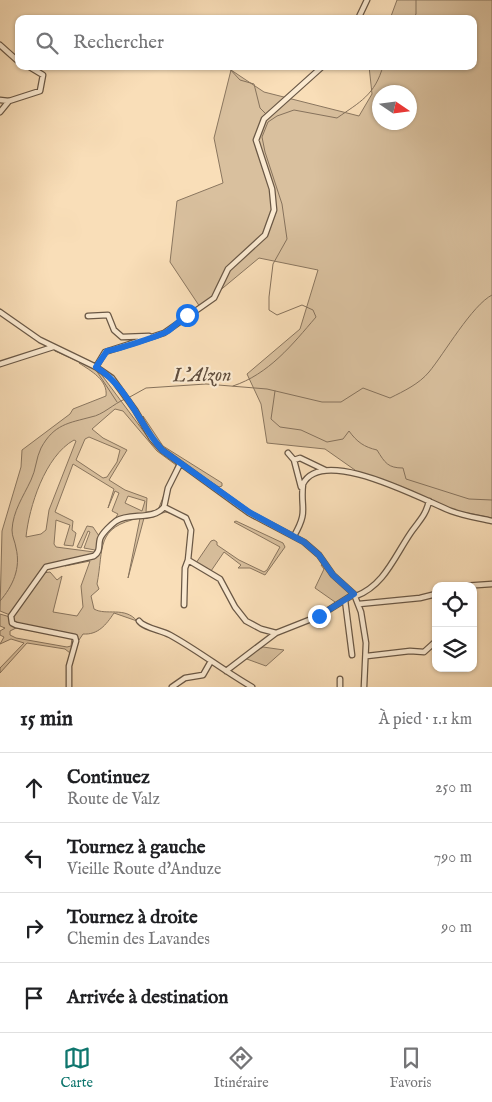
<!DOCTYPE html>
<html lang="fr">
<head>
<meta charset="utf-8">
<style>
	body { margin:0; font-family:"IM FELL English",serif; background:#f2f2f2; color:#202124 }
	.controls { position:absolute; right:15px; bottom:15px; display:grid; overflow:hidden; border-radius:10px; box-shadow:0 1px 4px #0004 }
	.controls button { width:45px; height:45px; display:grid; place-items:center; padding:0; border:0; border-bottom:1px solid #e0e0e0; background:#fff; color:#202124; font:25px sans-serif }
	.compass { position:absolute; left:372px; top:85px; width:45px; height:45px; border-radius:50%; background:#fff; box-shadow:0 1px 4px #0004; rotate:103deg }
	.stop { position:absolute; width:15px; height:15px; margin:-11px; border:4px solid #1a73e8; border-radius:50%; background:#fff }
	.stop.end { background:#1a73e8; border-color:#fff; box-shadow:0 1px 5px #0008 }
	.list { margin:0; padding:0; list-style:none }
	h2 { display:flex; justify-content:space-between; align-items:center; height:65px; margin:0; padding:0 20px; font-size:21px }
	h2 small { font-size:16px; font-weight:400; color:#757577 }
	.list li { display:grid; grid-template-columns:32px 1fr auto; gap:15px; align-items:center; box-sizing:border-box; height:70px; padding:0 20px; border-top:1px solid #e0e0e0 }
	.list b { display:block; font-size:19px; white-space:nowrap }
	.list p { margin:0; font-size:16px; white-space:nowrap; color:#757577 }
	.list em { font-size:16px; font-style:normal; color:#757577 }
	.icon { flex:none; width:28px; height:28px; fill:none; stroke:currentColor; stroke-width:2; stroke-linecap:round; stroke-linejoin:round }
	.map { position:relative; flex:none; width:492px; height:687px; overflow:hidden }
	.search { position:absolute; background:#fff; box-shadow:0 1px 4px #0004; left:15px; right:15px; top:15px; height:55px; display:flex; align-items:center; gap:12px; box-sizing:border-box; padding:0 18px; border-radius:10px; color:#757577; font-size:19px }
	.sheet { height:345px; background:#fff }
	nav { display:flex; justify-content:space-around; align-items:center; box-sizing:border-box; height:70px; border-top:1px solid #e0e0e0; background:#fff; font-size:14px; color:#757577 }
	nav a { display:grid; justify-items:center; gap:2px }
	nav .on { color:#0f766e }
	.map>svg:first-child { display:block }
	.green { fill:#d9c09e; stroke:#8a765f; fill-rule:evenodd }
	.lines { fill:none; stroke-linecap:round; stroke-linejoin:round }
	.stream { stroke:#86725c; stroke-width:1 }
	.minor-casing { stroke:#6a5846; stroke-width:7 }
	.minor { stroke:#fbead1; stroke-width:4.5 }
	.route { stroke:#1a73e8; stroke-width:6 }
	.labels { text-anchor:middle; stroke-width:4.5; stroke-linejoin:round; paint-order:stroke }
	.water-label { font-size:20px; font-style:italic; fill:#604e3e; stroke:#fbead1 }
</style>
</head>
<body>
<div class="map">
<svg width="492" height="687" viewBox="0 0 492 687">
	<rect width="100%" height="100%" fill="#f9deb8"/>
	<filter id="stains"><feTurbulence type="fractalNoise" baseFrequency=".004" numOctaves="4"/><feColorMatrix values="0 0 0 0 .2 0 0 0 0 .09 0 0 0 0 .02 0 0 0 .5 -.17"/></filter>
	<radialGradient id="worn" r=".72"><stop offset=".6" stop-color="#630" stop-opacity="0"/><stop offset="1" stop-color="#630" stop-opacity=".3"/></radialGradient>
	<path class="green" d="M397,0H492V518L453,510L362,475L325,449L267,443L261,404L247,374L300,329L318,270L259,258L200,307L170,262L177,201L223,183L214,138L231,70L264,92L359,116L372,94L369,66H473V19H390ZM380,92H410V122H380Z
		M81,362L98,370L150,440L159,450L180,465L168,488L164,507L182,517L166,512L144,518L128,578L140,518C95,527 104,548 97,584L99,589L91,596L94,609C106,616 125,606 137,621L114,613C106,625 98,635 83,634L79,640L69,633L17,624L12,617L43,573L50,572L57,580L62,576L53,612L77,616L83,607L81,586L90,561L65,566L64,560L42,568L10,615L0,611L2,531L21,467L22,450L70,414L73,409L106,396C108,380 91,371 79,363ZM115,409L123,411L157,451L176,465L158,510L146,512L147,498L125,490L109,480L127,450L103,438L92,429ZM89,437L120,450L117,462L107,477L103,478L76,460L85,439ZM74,440L76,441L49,510L46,530L41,534L26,537C29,507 45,456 74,440ZM73,464L114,489L108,508L115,491L119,493L112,511L118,514L109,528L99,536L93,527L87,526L77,547L81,548L88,531L90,532L84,548L95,550L94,552L56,547L54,544L56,520L70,525L64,545L73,546L76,533L72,530L73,521L55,512ZM128,496L145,501L142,511L125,503Z
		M143,416L163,446L222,483V486L219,487C195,471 146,446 143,416Z
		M236,521L283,543L285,547L265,575L250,568H238L241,565L224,552L211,571L196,563L211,541L214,540L217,542V545L239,560L264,572L267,570L280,547L234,522Z
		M323,564L352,594L334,605L335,602L315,588L324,569L321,565Z
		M0,614L10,617V624L74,639L70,653L65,649L27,643L0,673V668L24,643L11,639L0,644L4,637L0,635V631L5,628L0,626ZM16,628L72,638L71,646L67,647L16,638L10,635V631Z
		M263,647L284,650L266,666L244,658Z"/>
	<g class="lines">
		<path class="stream" d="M413,19L416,14V0
			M227,66L240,80L254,84L260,108L266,114
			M55,351L84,364
			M90,367L96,370L117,402
			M233,386C269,374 292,345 316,317L313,310L302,305L277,315L269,310V297L273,264L287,239L282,204L265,152L262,137L268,122L277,116L294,110L337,118C360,102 375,95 383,66
			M275,391L271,419L280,427L301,430L327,442L343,439L349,431C357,442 364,447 377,450C385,463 388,468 403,468L406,479L469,499L492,500
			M128,398L146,388L206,384L267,389L322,402H341L363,388L390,398C404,391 419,384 429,372C444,354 472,305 492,295
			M0,601C13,586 21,568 16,548C15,541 12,537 12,530C13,511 23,497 31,480C36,470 36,458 41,448C54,424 69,423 91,417C103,415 113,404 125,399"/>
		<g class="minor-casing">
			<path id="minor" d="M358,19L367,0
				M0,45L19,62
				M0,100L9,101L40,91L43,75L28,66
				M0,112L9,101
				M0,312L40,340L96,367L112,378L135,410L152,439L162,450L249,513L304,542L319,555L333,575L354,594L361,612L366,643L364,687
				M88,316L108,315L114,330L122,337L149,336
				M0,364L53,347
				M96,367L105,352L164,333L214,298L228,269L265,235L274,210L272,189L256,140L264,119L323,66
				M288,453L294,460L301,487
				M294,460L300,458L325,470
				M180,464L168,488L164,507L186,518L191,530L188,560L185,568L184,605
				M294,536C309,510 300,509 303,484C322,445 423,500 451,511C464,516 479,518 492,521
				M188,560L220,579L235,607L246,621L261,629L276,633
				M463,586L492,584
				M356,596C385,585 395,555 412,531C419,521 426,515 429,501
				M345,600L352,655
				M359,604L420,598L436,594
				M139,621C144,628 161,630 170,635C199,651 224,671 252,687
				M367,656L410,651L424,652L435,642
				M226,671L276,633L319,616L354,594
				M340,679V687
				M69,687V666L76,641L75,637L16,625L12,623L11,616L46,567L94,556C101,551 98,546 100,539C102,533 112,524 116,521C130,512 153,521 164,507
				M172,687L185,678L203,675L211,661"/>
		</g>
		<use href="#minor" class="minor"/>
	</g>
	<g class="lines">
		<path class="route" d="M187,315C180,320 175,326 168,331C160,336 118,349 107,351L96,367C128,387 138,423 162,450L249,512L304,542L319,555L333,575L354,594L319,616"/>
	</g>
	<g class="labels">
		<g class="water-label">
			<text transform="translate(202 374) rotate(-1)" y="7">L'Alzon</text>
		</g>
	</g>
	<rect width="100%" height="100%" filter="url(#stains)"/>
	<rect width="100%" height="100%" fill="url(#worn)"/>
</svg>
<div class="controls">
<button><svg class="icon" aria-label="locate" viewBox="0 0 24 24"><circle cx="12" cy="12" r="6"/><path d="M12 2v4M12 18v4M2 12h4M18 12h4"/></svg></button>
<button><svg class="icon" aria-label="layers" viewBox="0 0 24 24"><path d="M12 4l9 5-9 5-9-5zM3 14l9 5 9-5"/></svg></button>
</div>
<svg class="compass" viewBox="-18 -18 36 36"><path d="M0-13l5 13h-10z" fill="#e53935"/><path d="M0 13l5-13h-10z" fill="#757577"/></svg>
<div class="stop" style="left:187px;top:315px"></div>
<div class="stop end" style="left:319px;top:616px"></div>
<div class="search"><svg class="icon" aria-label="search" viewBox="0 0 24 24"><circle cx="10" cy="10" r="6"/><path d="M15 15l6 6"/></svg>Rechercher</div>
</div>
<section class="sheet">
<h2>15 min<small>À pied · 1.1 km</small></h2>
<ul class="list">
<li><svg class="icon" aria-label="ahead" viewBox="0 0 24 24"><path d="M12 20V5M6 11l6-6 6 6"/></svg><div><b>Continuez</b><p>Route de Valz</p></div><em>250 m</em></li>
<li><svg class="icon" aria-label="left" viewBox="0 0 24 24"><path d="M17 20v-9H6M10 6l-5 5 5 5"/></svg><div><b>Tournez à gauche</b><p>Vieille Route d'Anduze</p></div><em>790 m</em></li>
<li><svg class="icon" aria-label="right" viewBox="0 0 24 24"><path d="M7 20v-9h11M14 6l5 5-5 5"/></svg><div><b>Tournez à droite</b><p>Chemin des Lavandes</p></div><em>90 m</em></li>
<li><svg class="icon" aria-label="arrive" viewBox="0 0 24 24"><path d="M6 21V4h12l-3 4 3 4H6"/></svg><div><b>Arrivée à destination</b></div></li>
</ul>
</section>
<nav>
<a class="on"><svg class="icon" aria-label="map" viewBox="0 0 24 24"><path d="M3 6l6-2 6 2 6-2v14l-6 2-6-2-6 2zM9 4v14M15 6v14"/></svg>Carte</a>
<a><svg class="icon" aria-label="directions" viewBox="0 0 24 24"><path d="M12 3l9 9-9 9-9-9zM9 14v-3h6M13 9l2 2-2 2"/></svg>Itinéraire</a>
<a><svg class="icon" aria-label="saved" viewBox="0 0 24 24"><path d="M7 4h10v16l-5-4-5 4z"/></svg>Favoris</a>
</nav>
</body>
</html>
